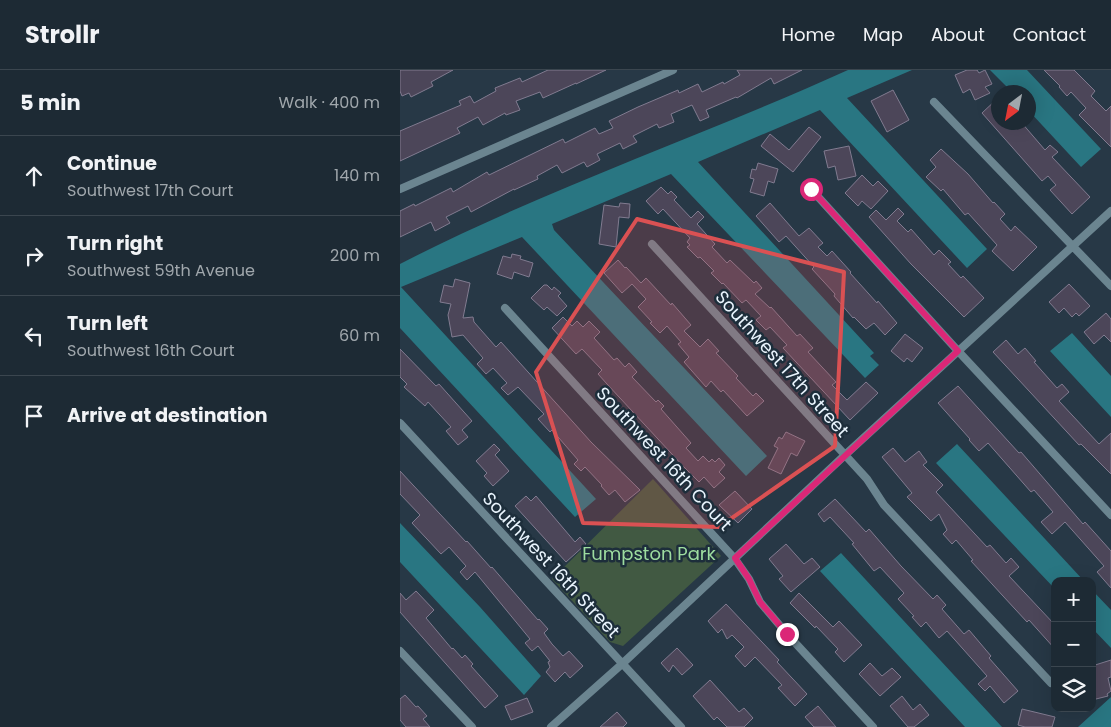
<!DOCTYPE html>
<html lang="en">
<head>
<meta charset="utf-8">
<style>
	body { margin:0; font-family:Poppins,sans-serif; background:#25323c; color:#f1f3f6 }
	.controls { position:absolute; right:15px; bottom:15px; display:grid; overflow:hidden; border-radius:10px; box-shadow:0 5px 20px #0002 }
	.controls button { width:45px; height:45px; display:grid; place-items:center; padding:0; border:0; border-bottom:1px solid #3b464f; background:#1d2a34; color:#f1f3f6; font:25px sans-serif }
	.compass { position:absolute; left:591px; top:15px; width:45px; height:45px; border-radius:50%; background:#1d2a34; box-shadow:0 5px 20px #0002; rotate:212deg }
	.stop { position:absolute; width:15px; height:15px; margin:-11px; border:4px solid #db2777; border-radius:50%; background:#fff }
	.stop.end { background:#db2777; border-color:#fff; box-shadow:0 1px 5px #0008 }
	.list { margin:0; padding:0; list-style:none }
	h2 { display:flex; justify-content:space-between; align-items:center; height:65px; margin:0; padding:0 20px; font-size:21px }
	h2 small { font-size:16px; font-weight:400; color:#a0a7ac }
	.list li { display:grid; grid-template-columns:32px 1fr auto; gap:15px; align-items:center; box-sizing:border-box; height:80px; padding:0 20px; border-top:1px solid #3b464f }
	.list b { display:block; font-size:19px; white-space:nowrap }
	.list p { margin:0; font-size:16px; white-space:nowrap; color:#a0a7ac }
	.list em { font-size:16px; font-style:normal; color:#a0a7ac }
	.icon { flex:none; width:28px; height:28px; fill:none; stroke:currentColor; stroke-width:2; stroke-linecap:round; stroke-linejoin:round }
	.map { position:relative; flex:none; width:711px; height:657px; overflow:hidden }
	header { display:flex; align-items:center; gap:30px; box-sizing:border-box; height:70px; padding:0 25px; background:#1d2a34; border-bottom:1px solid #3b464f }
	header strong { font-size:24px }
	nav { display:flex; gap:28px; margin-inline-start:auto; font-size:18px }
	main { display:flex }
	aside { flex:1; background:#1d2a34 }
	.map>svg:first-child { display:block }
	.green { fill:#415942 }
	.water { fill:#297682 }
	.building { fill:#4c4659; stroke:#817b90 }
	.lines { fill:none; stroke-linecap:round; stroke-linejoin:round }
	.minor { stroke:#6b8590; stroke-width:8 }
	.route { stroke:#db2777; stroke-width:6 }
	.marked { fill:#da5153; fill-opacity:0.2; stroke:#da5153; stroke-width:4; stroke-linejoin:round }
	.labels { text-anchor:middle; stroke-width:5; stroke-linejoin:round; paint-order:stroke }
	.street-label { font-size:18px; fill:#e9f4fd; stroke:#1d2e3b }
	.park-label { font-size:18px; fill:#9ddc9f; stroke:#1d2e3b }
</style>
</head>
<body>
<header>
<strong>Strollr</strong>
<nav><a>Home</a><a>Map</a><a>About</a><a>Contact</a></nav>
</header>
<main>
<aside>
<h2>5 min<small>Walk · 400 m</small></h2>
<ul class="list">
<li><svg class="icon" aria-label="ahead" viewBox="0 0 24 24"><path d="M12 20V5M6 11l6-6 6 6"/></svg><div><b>Continue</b><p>Southwest 17th Court</p></div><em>140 m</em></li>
<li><svg class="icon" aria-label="right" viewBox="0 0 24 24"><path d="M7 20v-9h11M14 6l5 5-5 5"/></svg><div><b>Turn right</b><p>Southwest 59th Avenue</p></div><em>200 m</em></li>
<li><svg class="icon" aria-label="left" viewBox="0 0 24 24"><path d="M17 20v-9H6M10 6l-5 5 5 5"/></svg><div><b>Turn left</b><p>Southwest 16th Court</p></div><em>60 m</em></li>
<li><svg class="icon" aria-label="arrive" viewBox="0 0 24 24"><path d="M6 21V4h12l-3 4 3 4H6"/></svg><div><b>Arrive at destination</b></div></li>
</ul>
</aside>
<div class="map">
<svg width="711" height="657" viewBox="0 0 711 657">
	<rect width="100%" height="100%" fill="#273846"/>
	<path class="green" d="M253,409L321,486L223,576L210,572L152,509Z"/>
	<path class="water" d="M448,0H512L447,28L587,179L567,198L420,40L298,92L474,283L470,286L479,295L465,308L271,104L152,154L154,160L367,386L346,406L122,167L1,217L196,429L175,447L0,258V194C145,119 300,67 448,0Z
		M590,0H627L701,79L681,97L629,41L628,22H612Z
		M672,263L711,306V347L650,281Z
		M557,374L684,511H655V519L536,393Z
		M0,453L80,537L141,606L124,625L0,492Z
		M441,483L602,657H565L420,501Z
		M692,520L711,540V578L692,558Z
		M711,627V657H678Z"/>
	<path class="building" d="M0,0H53L31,12L33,16L11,27L9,23L2,26L0,21Z
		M148,0H206L176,14V13L143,28L140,22L116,31L120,40L106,45L105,43L83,55L78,47L57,58L60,63L0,91V61L61,35L59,31L70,26L74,33L96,21L95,18L120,8L122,12Z
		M337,0H402L374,14L371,8L337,28L336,27L306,40L309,47L300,51L292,35L271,44L274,52L259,58L257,54L233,66L237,72L223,79L220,73L197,84L200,90L187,97L184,92L162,103L157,95L137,106L138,109L114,120V119L71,142L68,136L46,147L50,153L35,161L31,152L0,167V141L14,134L15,136L51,118L53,122L87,102L89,105L163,69L165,73L195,58L199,64L213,58L209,51L238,37L278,20L279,23L298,14L302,22L323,12L324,14L340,5Z
		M567,0H577L579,3L585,0L592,14L585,17L590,23L575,30L570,19L563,23L555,5Z
		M644,0H674L695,21L691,26L706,41L711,36V77L679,45L686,38L671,22L667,26L659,17L660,16Z
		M493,20L509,50L487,62L471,31Z
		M598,28V52H621L645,80L650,75L658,82L652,87L690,127L672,144L650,120L656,115L648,106L642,111L582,43Z
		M409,57L421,67L393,102L361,76L370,64L389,80Z
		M449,76L456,106L438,110L435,96L428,98L424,81Z
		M541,79L568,104L593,133L594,132L605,144L600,149L611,161L615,156L637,177L613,201L592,181L597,175L568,143L565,145L543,119L541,121L526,107L536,97L530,90Z
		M358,93L378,99L374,113L368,111L364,126L350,122L354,109L350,108L352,99L356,100Z
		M462,105L473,116L478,111L488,121L471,139L462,131L458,136L445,123Z
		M261,117L268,124L271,121L277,127L274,130L291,148L298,141L304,147L297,154L315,174L312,177L327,193L330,190L354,213L356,211L362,218L355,224L370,238L371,237L397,266L400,264L413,278L408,282L436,312L432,315L447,330L466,312L478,323L450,350L383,278L387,275L370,257L366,260L356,250L361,246L346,230L342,233L323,213L322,214L311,203L314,201L300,187L298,188L287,177L290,175L287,172L290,168L263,139L258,144L246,131Z
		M220,133L230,134L229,148L219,147L216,177L199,174L204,135L219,137Z
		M370,133L399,166L409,158L423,173L418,177L427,186L432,181L451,202L450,203L477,233L478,231L497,253L485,265L474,253L466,259L454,247L453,248L434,226L435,224L412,199L414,197L386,166L379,172L356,146Z
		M498,138L504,144L497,151L508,162L511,159L534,185L539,180L551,192L548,194L561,208L563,206L584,228L564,247L511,194L469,147L476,140L486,150Z
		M112,184L121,186L120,189L133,193L129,207L114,202L112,209L97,204L103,186L111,188Z
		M218,190L225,198L226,197L241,213L246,208L271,235L272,233L291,255L284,261L300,277L308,269L319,281L316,283L338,306L336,308L353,326L356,323L364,331L347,346L323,320L321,322L311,311L306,317L284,292L289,287L278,274L281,272L267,256L260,263L250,253L252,252L238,237L246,229L232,214L222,223L204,203Z
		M55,209L70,213L63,248L73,247L74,252L96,277L101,272L191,372L240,420L225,432L215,420L209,425L201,416L202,415L185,397L181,401L174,394L178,390L152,360L150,362L138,349L144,344L118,317L108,325L101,318L107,313L93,298L86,304L77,294L83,288L63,265L52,267L48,245L51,234L40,232L44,215L53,217Z
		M669,214L690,236L679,246L676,243L672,247L664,238L659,243L649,232Z
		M144,215H147L152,220L154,217L161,223L158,226L167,236L157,246L147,237L144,240L131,228Z
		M706,243L711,249V272L704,265L694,274L684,262Z
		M163,247L172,256L177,251L183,257L189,251L200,262L194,268L214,290L217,288L225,297L229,293L237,302L232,307L256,332L258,330L264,336L261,339L291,373L286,378L298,391L303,386L309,392L312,389L315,392L319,388L325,395L319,402L325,408L314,418L304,407L299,412L283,396L207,314L198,304L202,300L182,279L176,284L152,258Z
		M505,264L523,278L512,292L507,288L504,292L491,281Z
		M606,270L618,284L625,278L636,291L634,292L657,318L662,314L669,322L659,331L699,374L711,363V404L681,374L679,375L593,282Z
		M0,279L36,316L39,314L72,351L62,360L68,367L58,375L46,361L51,357L28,332L25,336L4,317L7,314L0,307Z
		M558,316L619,383L621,382L683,454L685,452L711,481V518L697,502L704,496L665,452L652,464L641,452L653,442L634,420L631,422L588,373L579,381L569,370L570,369L538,333Z
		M386,362L405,371L397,386L391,383L381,404L368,398L378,378L374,376L379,367L382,369Z
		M94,374L100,380L95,385L109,401L93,416L84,406L87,403L76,391Z
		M493,378L505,392L519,381L527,392L523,395L543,415L536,422L587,477L590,475L606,493L611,488L619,497L609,506L655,555V579L629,550L627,552L603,526L571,491L573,490L556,470L552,474L543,464L547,460L539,444L531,451L507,427L512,423L482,387Z
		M0,401L66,472L67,471L91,498L92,497L138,550L139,549L148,559L144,563L152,574L163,586L169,581L183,596L170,608L165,602L155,612L146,602L150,597L148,592L150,591L138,576L132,581L125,573L130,569L75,502L67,510L60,502L66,496L49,477L41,484L12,453L20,445L0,424Z
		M335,421L352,439L338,453L319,435Z
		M126,426L131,431L136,426L175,472L180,467L186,474L166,492L115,436Z
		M435,429L466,462L469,459L501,496L533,529L537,525L546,535L542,539L564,564L569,560L591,586L589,588L618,621L604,633L590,616L585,621L578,614L587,606L547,561L539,568L526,552L521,557L512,547L514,546L498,529L504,523L480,497L474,501L452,474L454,473L430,447L424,452L418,444Z
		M386,474L404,494L412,488L420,497L391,522L379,509L383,506L369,489Z
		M16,521L34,540L26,548L52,579L53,578L62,588L65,585L73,594L71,596L98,626L85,638L0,542V523L6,530Z
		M399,523L433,557L439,551L462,575L444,592L435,582L438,579L416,556L415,558L390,533Z
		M326,534L379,590L377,592L407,624L395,636L378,618L382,615L355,587L345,597L335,586L344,577L332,565L327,569L322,559L318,563L308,551Z
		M277,578L293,595L282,605L273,595L269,602L261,593Z
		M711,590V607L708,608L711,621L707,624L708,626L692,630V596Z
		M470,593L482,606L492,598L501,607L480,626L459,604Z
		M310,610L339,642L344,638L353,648L344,657H327L317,647L314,650L293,626Z
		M5,625L16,637L18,636L27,646L23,649L30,657H6L0,650V629Z
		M502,626L513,640L520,634L529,645L514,657H508L490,636Z
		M127,628L133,642L111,650L105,636Z
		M418,636L436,657H414L405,647Z
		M622,639L655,647L652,657H625L618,655Z
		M217,642L227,653L223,657H200Z"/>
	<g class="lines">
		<path class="minor" d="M534,32L711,216
			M0,119L273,0
			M411,119L558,281L711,445
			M252,174L467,409L484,435L651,613
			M105,238L335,489L349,509L360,532L387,564L473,657
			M0,353L281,657
			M0,581L72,657
			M151,657L222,594L445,385L711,141"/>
	</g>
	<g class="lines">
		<path class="route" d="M387,564L360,532L349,509L335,488L558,281L411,119"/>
	</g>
	<path class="marked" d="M237,149L444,202L435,376L319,457L183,453L136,302Z"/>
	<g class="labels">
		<g class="street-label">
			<text transform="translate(382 294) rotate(48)" y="6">Southwest 17th Street</text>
			<text transform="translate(264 389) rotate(47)" y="6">Southwest 16th Court</text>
			<text transform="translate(151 495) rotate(47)" y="6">Southwest 16th Street</text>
		</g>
		<g class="park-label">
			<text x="249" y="490">Fumpston Park</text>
		</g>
	</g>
</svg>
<div class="controls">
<button>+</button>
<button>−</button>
<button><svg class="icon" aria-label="layers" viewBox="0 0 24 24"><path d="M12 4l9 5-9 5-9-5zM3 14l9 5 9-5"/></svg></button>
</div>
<svg class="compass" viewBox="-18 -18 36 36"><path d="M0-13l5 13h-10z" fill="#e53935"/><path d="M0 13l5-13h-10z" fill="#a0a7ac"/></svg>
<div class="stop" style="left:411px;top:119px"></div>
<div class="stop end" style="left:387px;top:564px"></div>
</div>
</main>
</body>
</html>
